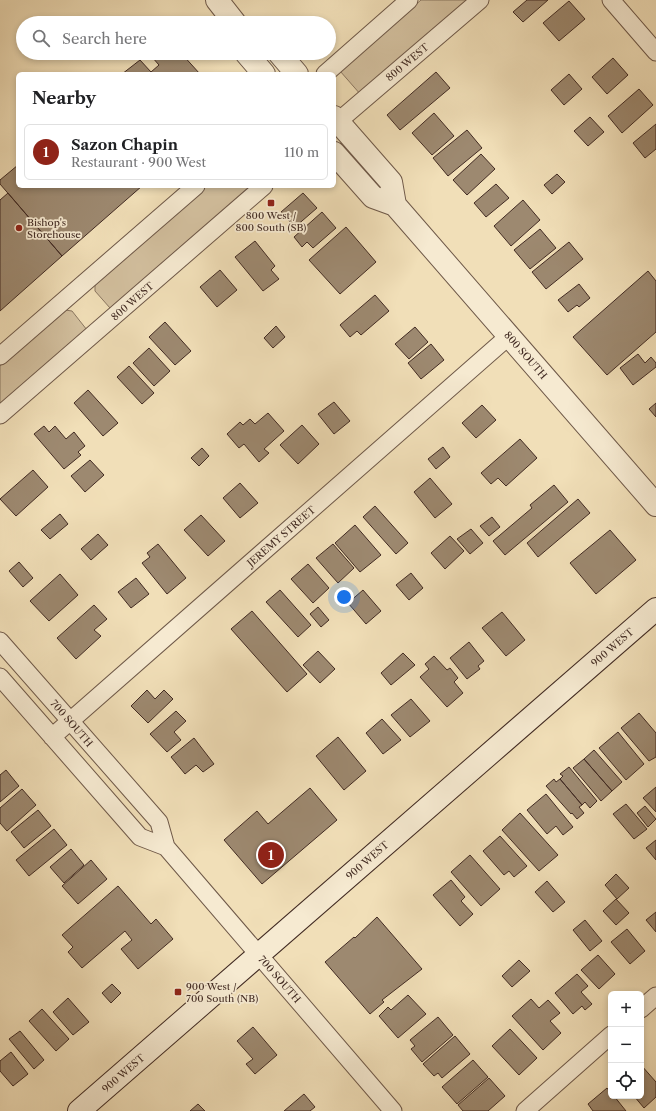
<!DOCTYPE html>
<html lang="en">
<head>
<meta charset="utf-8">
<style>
	body { margin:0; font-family:"Libre Caslon Text",serif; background:#f6f6f6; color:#202124 }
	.controls { position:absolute; right:12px; bottom:12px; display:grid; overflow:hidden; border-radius:6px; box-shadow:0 2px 6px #0003 }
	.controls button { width:36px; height:36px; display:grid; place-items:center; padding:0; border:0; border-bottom:1px solid #e0e0e0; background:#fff; color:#202124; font:20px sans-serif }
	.you { position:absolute; left:344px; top:597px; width:14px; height:14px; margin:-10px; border:3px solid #fff; border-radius:50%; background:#1a73e8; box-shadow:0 0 0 6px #1a73e833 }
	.badge { display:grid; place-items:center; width:26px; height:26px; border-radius:50%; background:#8f2418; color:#fff; font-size:13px; font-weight:700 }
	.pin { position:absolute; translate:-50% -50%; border:2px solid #fff; box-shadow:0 1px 4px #0006 }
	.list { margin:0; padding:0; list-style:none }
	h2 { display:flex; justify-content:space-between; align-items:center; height:52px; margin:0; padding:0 16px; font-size:17px }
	h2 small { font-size:13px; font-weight:400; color:#757577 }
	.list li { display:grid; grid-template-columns:26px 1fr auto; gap:12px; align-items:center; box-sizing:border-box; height:56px; margin:0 8px 8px; padding:0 8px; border:1px solid #e0e0e0; border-radius:6px }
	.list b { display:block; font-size:15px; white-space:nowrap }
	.list p { margin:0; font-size:13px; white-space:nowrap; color:#757577 }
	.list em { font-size:13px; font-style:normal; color:#757577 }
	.icon { flex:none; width:22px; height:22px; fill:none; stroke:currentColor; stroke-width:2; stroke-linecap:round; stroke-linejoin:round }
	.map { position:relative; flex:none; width:656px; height:1111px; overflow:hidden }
	.search { position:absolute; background:#fff; box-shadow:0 2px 6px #0003; left:16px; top:16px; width:320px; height:44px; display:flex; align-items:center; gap:10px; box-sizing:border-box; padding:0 14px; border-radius:22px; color:#757577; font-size:15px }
	.panel { position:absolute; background:#fff; box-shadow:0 2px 6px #0003; left:16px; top:72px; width:320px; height:116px; border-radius:6px }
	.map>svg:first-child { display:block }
	.green { fill:#d3c09f; stroke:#8a7661 }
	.building { fill:#9d8970; stroke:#422b23 }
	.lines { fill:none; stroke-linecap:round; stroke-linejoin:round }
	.minor-casing { stroke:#6e5848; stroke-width:19 }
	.tertiary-casing { stroke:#6e5848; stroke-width:24 }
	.secondary-casing { stroke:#422b23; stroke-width:24 }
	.minor { stroke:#f6ead1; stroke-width:17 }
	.tertiary { stroke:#f6ead1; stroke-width:22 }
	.secondary { stroke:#f6ead1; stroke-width:22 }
	.poi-dot { fill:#8f2418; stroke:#f6ead1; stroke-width:1.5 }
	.labels { text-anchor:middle; stroke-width:3.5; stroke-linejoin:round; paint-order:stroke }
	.street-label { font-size:10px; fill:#422b23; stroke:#f6ead1 }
	.poi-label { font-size:10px; fill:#422b23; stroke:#f6ead1; text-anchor:start }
</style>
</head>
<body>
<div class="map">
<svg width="656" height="1111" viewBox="0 0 656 1111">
	<rect width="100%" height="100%" fill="#f1dfb8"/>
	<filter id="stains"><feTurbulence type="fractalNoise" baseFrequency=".005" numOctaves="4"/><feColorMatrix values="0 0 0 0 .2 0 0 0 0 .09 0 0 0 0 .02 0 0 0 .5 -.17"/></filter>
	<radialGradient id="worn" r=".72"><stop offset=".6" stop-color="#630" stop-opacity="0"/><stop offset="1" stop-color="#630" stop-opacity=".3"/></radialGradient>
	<path class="green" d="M421,0H471L361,95L340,71Z
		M207,186H257L112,308H110L95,291V284Z
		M65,310L72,311L87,330L0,410V366Z"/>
	<path class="building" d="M527,0H548L523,22L513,12Z
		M569,1L585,19L559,41L543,23Z
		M156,53H181L200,74H122L140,60L151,72L159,65L152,57Z
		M613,58L628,75L607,94L592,77Z
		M436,72L450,88L400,130L387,115Z
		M569,74L582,89L564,105L551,90Z
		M639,89L653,105L622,133L608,116Z
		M434,113L454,136L432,155L412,133Z
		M590,117L604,132L588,146L574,131Z
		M656,124V149L645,158L633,143Z
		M467,130L482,148L448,176L433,158Z
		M481,154L495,169L467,195L453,180Z
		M18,165V186H142L62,256L0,184V180Z
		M557,174L565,182L552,194L544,185Z
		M496,184L509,198L486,217L474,203Z
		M8,193L62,256L0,311V200Z
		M303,193L317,208L295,227L281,212Z
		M523,200L540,220L511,246L494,226Z
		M322,212L336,228L313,248L307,242L302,247L294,237Z
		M346,227L376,262L340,294L309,260Z
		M540,229L556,248L530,269L514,250Z
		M255,241L275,266L271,270L279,279L263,291L235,257Z
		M569,242L583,259L546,289L532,272Z
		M220,270L237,290L217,307L200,287Z
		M648,271L656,281V332L607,375L573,337Z
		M579,284L590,298L579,307L577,305L568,312L558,300Z
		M375,295L389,311L361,335L357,331L350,337L340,325Z
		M165,322L191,351L175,365L149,337Z
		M276,326L285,337L273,348L264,338Z
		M415,327L428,342L409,359L395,344Z
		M431,344L444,360L421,379L408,363Z
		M149,348L170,371L154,386L133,363Z
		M638,354L645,363L651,357L656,363V367L633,385L620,368Z
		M129,366L154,393L142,404L117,377Z
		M88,390L118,423L103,436L74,403Z
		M334,402L350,421L334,434L318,414Z
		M656,403V417L649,409Z
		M482,405L496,420L476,438L462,423Z
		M268,413L284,431L264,449L269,453L259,462L244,444L239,448L227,434L240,422L243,425L250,419L255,424Z
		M302,425L319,444L298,464L280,445Z
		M44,426L49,432L55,426L66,439L74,432L85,446L78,452L81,455L64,469L34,434Z
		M520,439L537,458L506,486L498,478L491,484L481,473Z
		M443,447L450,457L436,469L428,459Z
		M202,448L209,456L199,466L191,458Z
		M90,460L104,475L85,492L71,476Z
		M33,470L48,487L16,516L0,499Z
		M430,478L452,504L435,518L414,492Z
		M240,483L258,503L240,518L223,498Z
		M554,485L568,502L505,555L493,541L532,508L530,505Z
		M578,499L590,513L538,557L527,543Z
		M375,506L408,543L396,554L363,517Z
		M60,514L68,524L50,539L41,530Z
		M201,515L225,541L208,556L184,530Z
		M492,517L500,527L489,536L480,526Z
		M355,525L381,555L360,572L335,543Z
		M471,529L483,543L470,554L457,539Z
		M610,530L636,560L596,594L570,563Z
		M98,534L108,545L91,560L81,549Z
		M450,536L464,551L445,569L431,553Z
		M158,544L186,578L167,594L142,563L150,557L147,553Z
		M333,544L354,568L338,583L316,558Z
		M19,562L33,578L23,587L9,571Z
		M308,564L329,588L313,603L291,579Z
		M411,573L423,588L409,600L396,585Z
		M60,574L78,595L49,621L30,601Z
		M136,578L149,594L131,608L118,592Z
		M280,590L311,625L298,637L266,602Z
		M363,590L381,611L366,624L348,603Z
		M94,605L107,619L94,630L101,636L76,659L57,638Z
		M318,607L329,620L321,627L310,614Z
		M252,611L307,674L287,692L231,629Z
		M502,612L525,640L506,656L482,628Z
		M469,642L484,661L478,666L480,669L467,679L450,658Z
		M318,651L335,669L320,683L303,665Z
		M403,653L415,665L391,685L381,673Z
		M434,656L447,670L450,668L458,678L454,682L463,693L447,707L420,677L429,669L425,664Z
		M147,690L155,699L164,690L173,699L148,723L131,706Z
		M411,699L430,721L410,737L391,715Z
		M176,711L186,721L174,732L181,740L167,752L150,734Z
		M639,713L656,733V757L649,761L621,728Z
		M382,719L401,740L383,754L366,733Z
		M618,732L644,764L626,780L599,748Z
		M338,737L366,771L344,790L316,756Z
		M194,738L214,764L203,772L196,765L185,774L171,757Z
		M594,750L622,782L612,791L584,759Z
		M584,759L612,791L601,801L573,768Z
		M569,767L597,801L590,808L585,802L582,805L560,779L563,776L560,774Z
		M6,770L19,786L0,802V775Z
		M554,779L556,782L560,779L582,805L579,807L584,813L577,819L572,813L571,814L546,786Z
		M656,787V812L643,798Z
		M310,788L337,820L262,884L224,840L257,811L268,824Z
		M22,789L36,805L7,831L0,823V808Z
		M546,794L573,827L563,835L556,826L547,834L527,810Z
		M626,804L647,829L634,839L613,814Z
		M645,806L656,819L648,827L637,813Z
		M38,810L51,826L24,848L11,832Z
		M520,813L558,855L539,871L502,830Z
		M54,829L67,845L29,876L16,860Z
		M500,836L527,866L514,877L509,871L504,875L483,851Z
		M656,840V860L646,848Z
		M71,849L84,865L64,883L50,867Z
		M470,855L500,889L481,906L451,872Z
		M91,860L107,879L78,904L62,886Z
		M616,874L629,888L617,899L605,885Z
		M451,880L465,897L461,901L473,914L460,926L433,895Z
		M547,881L565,902L553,912L535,892Z
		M118,886L151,924L156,919L173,939L138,969L121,949L132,940L125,931L82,968L68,952L73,947L62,935Z
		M616,899L629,913L616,925L603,911Z
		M656,912V932L646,920Z
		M377,917L422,969L382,1000L384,1002L370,1014L325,962L354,937L355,938Z
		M585,920L602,941L590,951L573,930Z
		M627,929L645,951L630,964L611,942Z
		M598,955L615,974L599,989L581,970Z
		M519,960L530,971L512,987L502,976Z
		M577,974L588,986L581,992L592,1004L585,1010L582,1006L573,1014L555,993Z
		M112,984L121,993L111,1003L102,993Z
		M408,995L426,1014L398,1038L379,1016L388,1007L391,1010Z
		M68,998L89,1022L73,1035L53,1012Z
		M531,999L539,1008L548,1000L560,1013L550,1021L561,1033L543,1050L512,1016Z
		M42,1009L69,1039L56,1051L29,1021Z
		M438,1017L453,1035L422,1062L411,1049L415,1046L410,1040Z
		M253,1027L277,1055L255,1074L246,1064L253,1059L237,1041Z
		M510,1029L537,1058L519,1075L492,1046Z
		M20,1031L44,1060L34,1069L9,1039Z
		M455,1036L470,1054L442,1078L438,1073L434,1076L423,1064Z
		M11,1052L28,1074L13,1086L0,1071V1061Z
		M473,1060L488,1077L457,1104L442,1087Z
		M641,1065L656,1082V1097L644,1108L634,1096H641Z
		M489,1078L505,1096L488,1111H463L458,1105Z
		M607,1088L611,1093V1096H614L626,1111H593L588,1104Z
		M304,1094L315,1107L310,1111H284Z
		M198,1104L205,1111H190Z"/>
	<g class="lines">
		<g class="minor-casing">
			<path id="minor" d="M611,0L656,52
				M325,74L409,0
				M334,125L480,0
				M0,356L196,186
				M0,415L264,186
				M0,641L159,822L166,847L393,1111
				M0,677L140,837L166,847
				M52,737L509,336
				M641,1009L656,996
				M525,1111L611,1035"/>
		</g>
		<g class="tertiary-casing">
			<path id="tertiary" d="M217,0L235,23
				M246,53L264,74
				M279,53L297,74
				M334,117L391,182L395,205
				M334,153L373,197L395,205L656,505"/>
		</g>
		<g class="secondary-casing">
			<path id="secondary" d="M79,1111L656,609"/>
		</g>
		<use href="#minor" class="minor"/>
		<use href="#tertiary" class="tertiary"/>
		<use href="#secondary" class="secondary"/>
	</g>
	<g class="poi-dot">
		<rect x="267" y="199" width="8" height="8" rx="2"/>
		<circle cx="19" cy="228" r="4"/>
		<rect x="174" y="988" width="8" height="8" rx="2"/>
	</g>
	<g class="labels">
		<g class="street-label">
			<text transform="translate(407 62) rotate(-40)" y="4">800 WEST</text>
			<text transform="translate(132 301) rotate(-41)" y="4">800 WEST</text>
			<text transform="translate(526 355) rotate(49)" y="4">800 SOUTH</text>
			<text transform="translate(281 536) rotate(-41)" y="4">JEREMY STREET</text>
			<text transform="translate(612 647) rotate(-41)" y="4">900 WEST</text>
			<text transform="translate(72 723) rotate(49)" y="4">700 SOUTH</text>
			<text transform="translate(367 860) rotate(-41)" y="4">900 WEST</text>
			<text transform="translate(280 979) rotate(49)" y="4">700 SOUTH</text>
			<text transform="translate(123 1073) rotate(-41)" y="4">900 WEST</text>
		</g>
		<g class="poi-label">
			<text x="271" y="219" text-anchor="middle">800 West /<tspan x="271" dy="12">800 South (SB)</tspan></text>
			<text x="27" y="226">Bishop's<tspan x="27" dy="12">Storehouse</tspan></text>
			<text x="186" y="990">900 West /<tspan x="186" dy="12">700 South (NB)</tspan></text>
		</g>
	</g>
	<rect width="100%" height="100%" filter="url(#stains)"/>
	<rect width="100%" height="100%" fill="url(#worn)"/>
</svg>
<div class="controls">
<button>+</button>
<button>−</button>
<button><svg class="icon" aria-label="locate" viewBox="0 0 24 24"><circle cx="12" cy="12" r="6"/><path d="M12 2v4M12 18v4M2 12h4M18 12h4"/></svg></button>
</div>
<div class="you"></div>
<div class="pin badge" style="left:271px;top:855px">1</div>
<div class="search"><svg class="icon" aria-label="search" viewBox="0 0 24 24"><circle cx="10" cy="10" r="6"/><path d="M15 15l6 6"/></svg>Search here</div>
<section class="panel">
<h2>Nearby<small></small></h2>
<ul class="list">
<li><span class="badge">1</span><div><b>Sazon Chapin</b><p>Restaurant · 900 West</p></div><em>110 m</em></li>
</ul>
</section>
</div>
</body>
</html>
